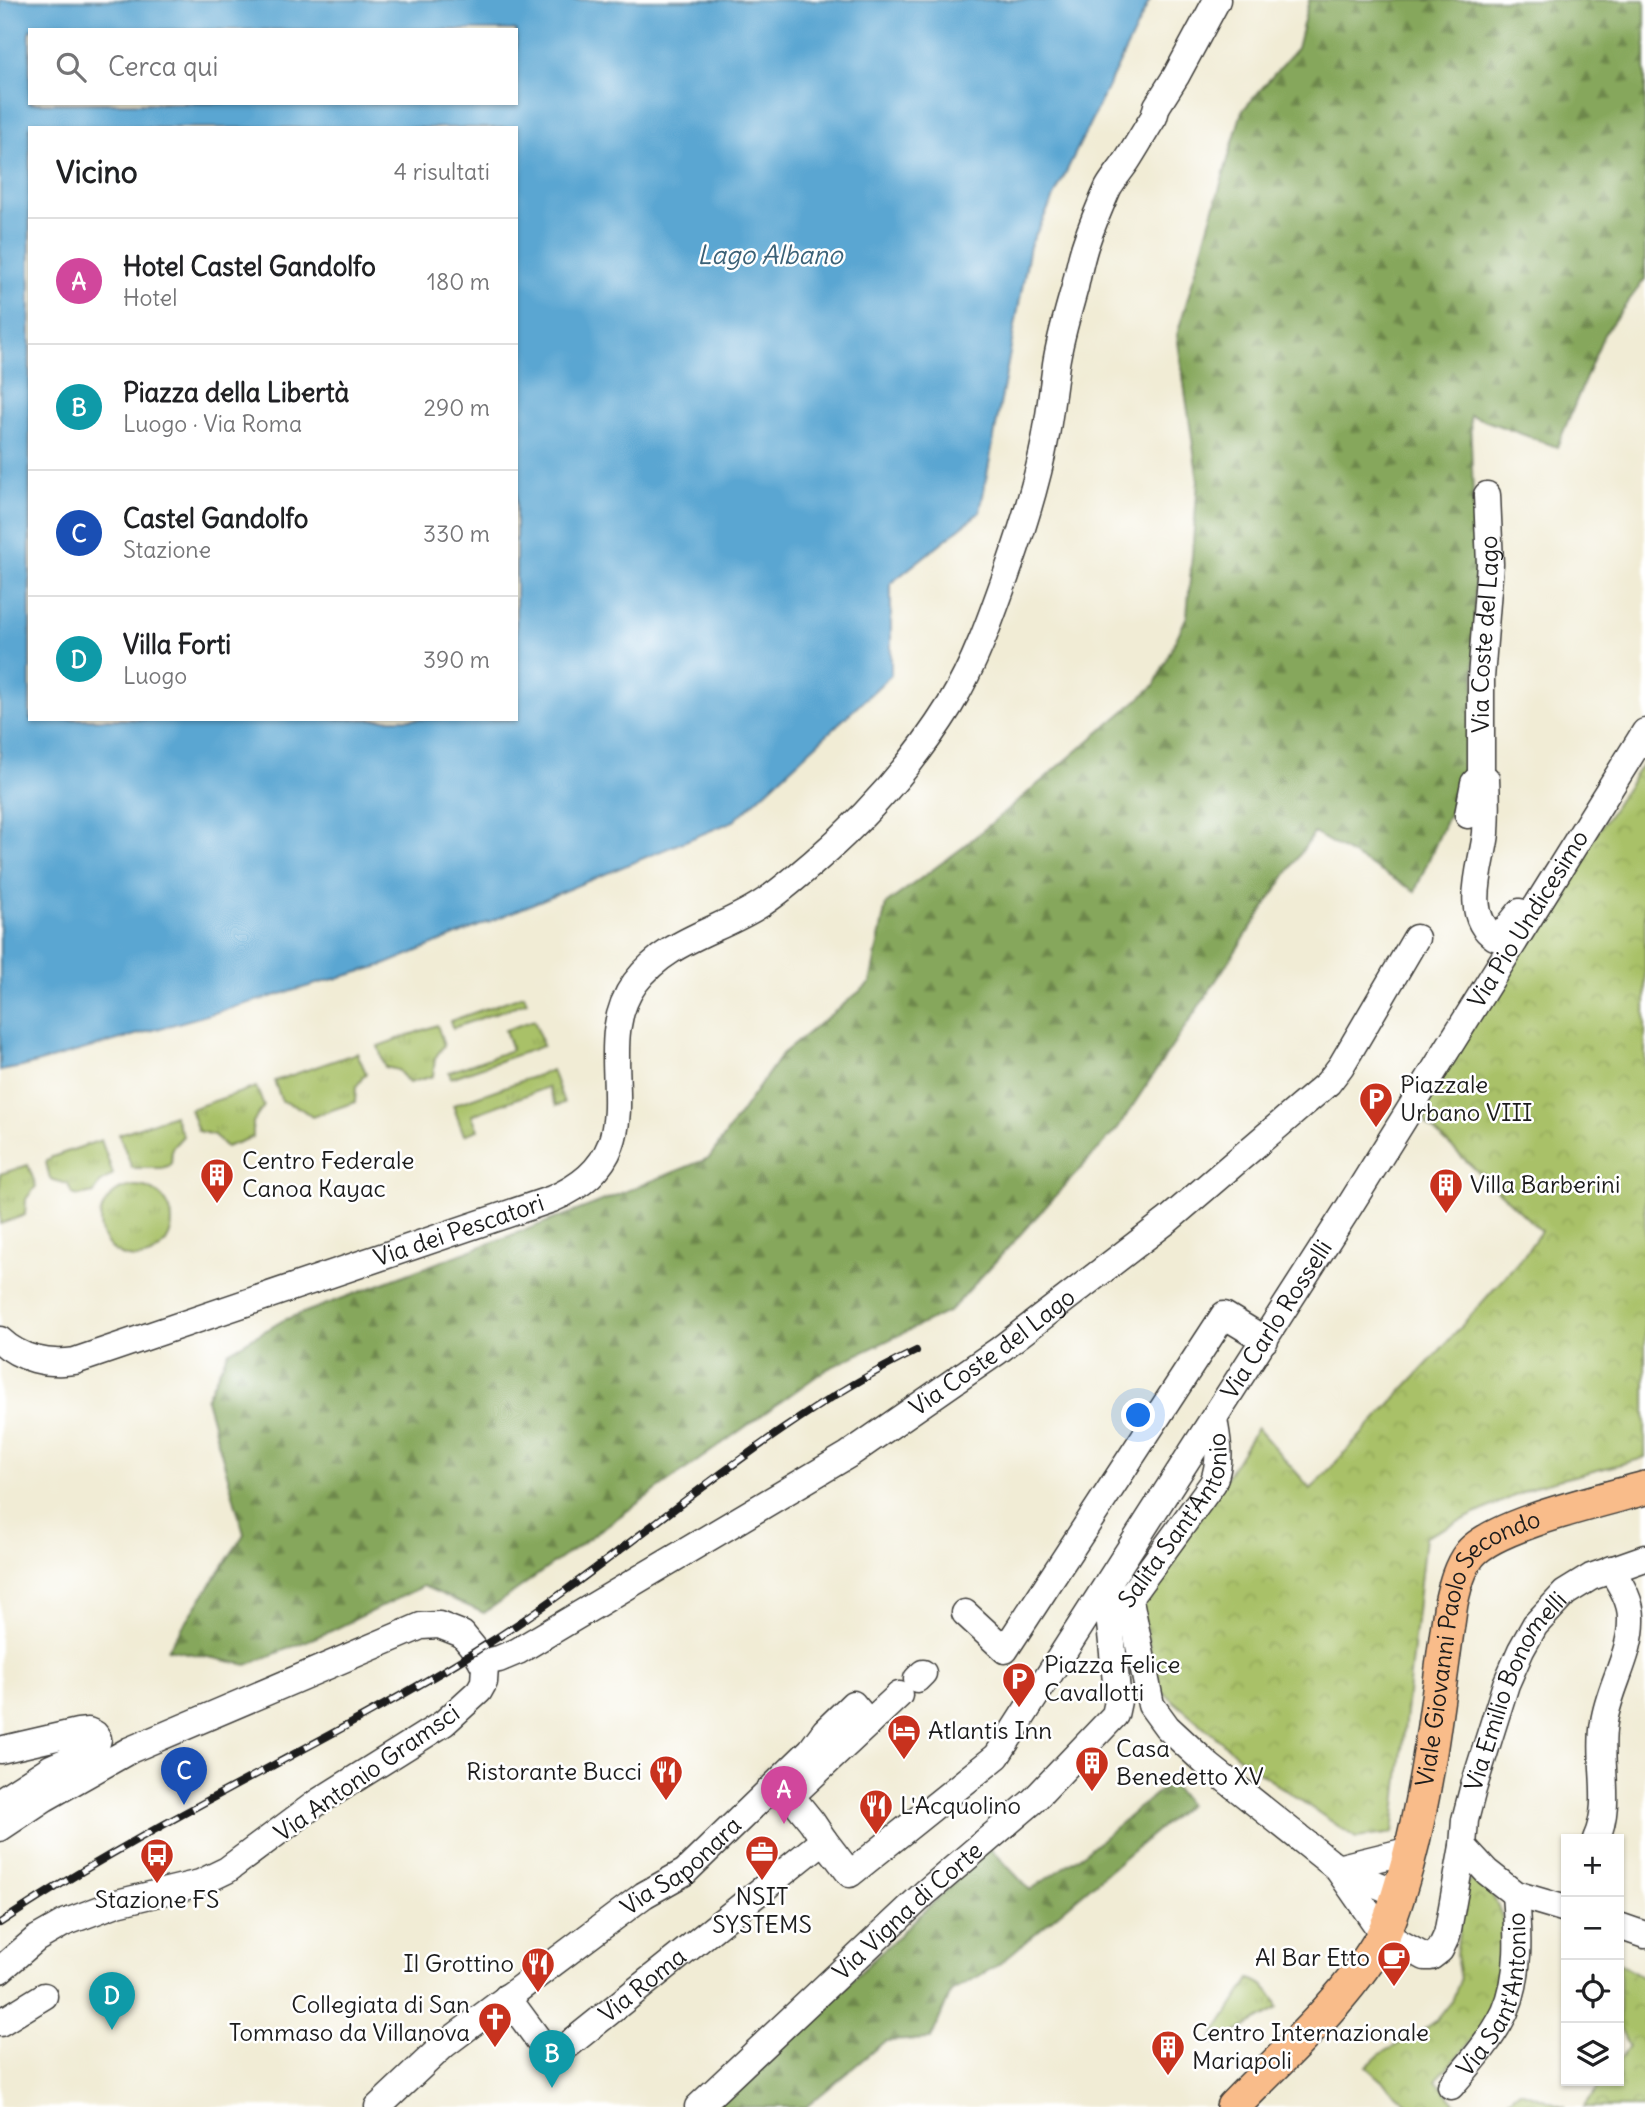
<!DOCTYPE html>
<html lang="it">
<head>
<meta charset="utf-8">
<style>
	body { margin:0; font-family:Delius,sans-serif; background:#f6f6f6; color:#202124 }
	.controls { position:absolute; right:21px; bottom:21px; display:grid; overflow:hidden; border-radius:0px; box-shadow:0 2px 5px #0004 }
	.controls button { width:63px; height:63px; display:grid; place-items:center; padding:0; border:0; border-bottom:2px solid #e0e0e0; background:#fff; color:#202124; font:35px sans-serif }
	.you { position:absolute; left:1139px; top:1416px; width:24px; height:24px; margin:-18px; border:5px solid #fff; border-radius:50%; background:#1a73e8; box-shadow:0 0 0 10px #1a73e833 }
	.badge { display:grid; place-items:center; width:46px; height:46px; border-radius:50%; background:#b45309; color:#fff; font-size:23px; font-weight:700 }
	.pin { position:absolute; translate:-50% -58px; filter:drop-shadow(0 2px 4px #0008) }
	.pin::after { content:''; position:absolute; top:37px; width:24px; height:21px; background:inherit; clip-path:polygon(0 0,100% 0,50% 100%) }
	.list { margin:0; padding:0; list-style:none }
	h2 { display:flex; justify-content:space-between; align-items:center; height:91px; margin:0; padding:0 28px; font-size:30px }
	h2 small { font-size:23px; font-weight:400; color:#757577 }
	.list li { display:grid; grid-template-columns:46px 1fr auto; gap:21px; align-items:center; box-sizing:border-box; height:126px; padding:0 28px; border-top:2px solid #e0e0e0 }
	.list b { display:block; font-size:26px; white-space:nowrap }
	.list p { margin:0; font-size:23px; white-space:nowrap; color:#757577 }
	.list em { font-size:23px; font-style:normal; color:#757577 }
	.icon { flex:none; width:38px; height:38px; fill:none; stroke:currentColor; stroke-width:2; stroke-linecap:round; stroke-linejoin:round }
	.map { position:relative; flex:none; width:1645px; height:2107px; overflow:hidden }
	.search { position:absolute; background:#fff; box-shadow:0 2px 5px #0004; left:28px; top:28px; width:490px; height:77px; display:flex; align-items:center; gap:18px; box-sizing:border-box; padding:0 24px; border-radius:0px; color:#757577; font-size:26px }
	.panel { position:absolute; background:#fff; box-shadow:0 2px 5px #0004; left:28px; top:126px; width:490px; height:595px; border-radius:0px }
	.map>svg:first-child { display:block }
	.grass { fill:url(#grass-tufts); stroke:#626e42; stroke-width:2 }
	.forest { fill:url(#forest-firs); stroke:#51623c; stroke-width:2 }
	.park { fill:url(#park-crowns); stroke:#626e42; stroke-width:2 }
	.water { fill:#5aa6d2; stroke:#3b6177; stroke-width:2; fill-rule:evenodd }
	.lines { fill:none; stroke-linecap:round; stroke-linejoin:round }
	.minor-casing { stroke:#3c3b38; stroke-width:29 }
	.major-casing { stroke:#3c3b38; stroke-width:36 }
	.minor { stroke:#fff; stroke-width:26 }
	.major { stroke:#f9bc8a; stroke-width:33 }
	.rail-casing { stroke:#1c1c1c; stroke-width:8 }
	.rail { stroke:#fff; stroke-width:5; stroke-dasharray:16; stroke-linecap:butt }
	.labels { text-anchor:middle; stroke-width:5; stroke-linejoin:round; paint-order:stroke }
	.street-label { font-size:24px; fill:#1c1c1c; stroke:#fff }
	.poi-label { font-size:24px; fill:#1c1c1c; stroke:#fff; text-anchor:start }
	.water-label { font-size:26px; font-style:italic; fill:#3b6177; stroke:#fff }
</style>
</head>
<body>
<div class="map">
<svg width="1645" height="2107" viewBox="0 0 1645 2107">
	<defs>
		<pattern id="grass-tufts" width="24" height="20" patternUnits="userSpaceOnUse" patternTransform="scale(1.75)"><rect width="24" height="20" fill="#a9c167"/><path d="M3 7l-1-3M5 7V3M7 7l1-3M15 17l-1-3M17 17v-4M19 17l1-3" fill="none" stroke="#91a559"/></pattern>
		<pattern id="forest-firs" width="22" height="20" patternUnits="userSpaceOnUse" patternTransform="scale(1.75)"><rect width="22" height="20" fill="#86a75c"/><path d="M5 1l3.5 6h-7zM16 11l3.5 6h-7z" fill="#6d874b"/></pattern>
		<pattern id="park-crowns" width="20" height="18" patternUnits="userSpaceOnUse" patternTransform="scale(1.75)"><rect width="20" height="18" fill="#a9c167"/><path d="M2 6a3 3 0 1 1 6 0M12 15a3 3 0 1 1 6 0" fill="none" stroke="#91a559"/></pattern>
	</defs>
	<rect width="100%" height="100%" fill="#fff"/>
	<filter id="ink" filterUnits="userSpaceOnUse"><feTurbulence type="fractalNoise" baseFrequency=".0143" numOctaves="2"/><feDisplacementMap in="SourceGraphic" scale="14" xChannelSelector="R" yChannelSelector="G"/><feConvolveMatrix kernelMatrix="1 2 1 2 8 2 1 2 1" color-interpolation-filters="sRGB"/></filter>
	<filter id="wash" filterUnits="userSpaceOnUse"><feTurbulence type="fractalNoise" baseFrequency=".00686" numOctaves="4" result="noise"/><feDisplacementMap in="SourceGraphic" scale="28" xChannelSelector="R" yChannelSelector="G"/><feGaussianBlur stdDeviation="1.57" result="paint"/><feColorMatrix in="noise" values="0 0 0 0 0 0 0 0 0 0 0 0 0 0 0 0 0 1.4 0 .05"/><feComposite in="paint" operator="in"/></filter>
	<g filter="url(#wash)">
		<rect width="100%" height="100%" fill="#f1ecd5"/>
		<path class="grass" d="M524,995L527,1002L453,1028L450,1021Z
			M534,1020L543,1046L451,1078L449,1072L512,1050L505,1030Z
			M437,1025L444,1045L435,1058L433,1076L409,1083L398,1070L385,1067L378,1046Z
			M357,1053L366,1073L356,1087L355,1102L312,1117L300,1108L282,1101L274,1081Z
			M552,1070L564,1103L556,1106L548,1087L472,1115L478,1130L464,1135L453,1105Z
			M256,1087L264,1106L253,1122V1137L226,1147L214,1135L198,1131L190,1109Z
			M174,1115L183,1136L172,1148L171,1165L162,1168H132L119,1134Z
			M101,1140L113,1174L100,1183L94,1193L78,1196L72,1194L68,1184L50,1179L46,1162L52,1157Z
			M28,1165L36,1186L26,1199L25,1215L0,1224V1174Z
			M100 1222a36 36 0 1 1 72 0a36 36 0 1 1-72 0Z
			M1250,1979C1266,1984 1274,1994 1278,2009L1218,2042L1212,2043V2038Z"/>
		<path class="forest" d="M1309,0H1645V279L1604,334L1557,447L1470,415L1475,544L1474,757L1415,891L1314,833L1118,1128L950,1311L825,1370L484,1613L423,1586L331,1631L247,1665L168,1649L244,1534L206,1399L228,1352L284,1320L592,1205L709,1158L782,1054L870,983L886,904L962,848L1154,686L1187,616L1198,481L1177,335L1242,111L1297,48Z
			M1170,1782L1188,1804L998,1965L951,1992L931,2039L885,2041L806,2107H711L770,2051L829,2002L990,1848L1030,1890L1086,1852Z"/>
		<path class="park" d="M1645,760V1458L1538,1485L1425,1537L1393,1833L1356,1838L1250,1766L1158,1688L1139,1595L1222,1484L1257,1428L1311,1489L1440,1350L1525,1254L1541,1231L1414,1112Z
			M1477,1878C1501,1901 1505,1918 1504,1950C1503,1961 1504,1972 1502,1983C1494,2020 1461,2052 1436,2080L1456,2104L1463,2107H1411L1366,2067L1379,2055L1422,2031L1437,2020L1452,2001L1460,1980L1456,1955L1465,1885L1472,1879Z
			M1619,1963L1645,1979V2107H1584L1603,2081H1619V2060L1629,2046L1619,2025Z
			M1520,2091L1565,2107H1492L1506,2102Z"/>
		<path class="water" d="M0,0H1150L1030,246L980,512L891,583V675L734,821L384,965L22,1067L0,1071ZM30,30H516V103H30ZM30,128H516V719H30Z"/>
	</g>
	<g filter="url(#ink)">
		<g class="lines">
			<g class="minor-casing">
				<g id="minor">
					<path id="s1" d="M1481,776V678L1490,564L1487,495"/>
					<path d="M1468,815L1474,783L1481,776L1486,779C1487,797 1487,815 1486,833C1483,864 1461,915 1495,937L1503,933L1520,912"/>
					<path id="s2" d="M0,1340C20,1359 48,1365 75,1361L552,1199C667,1150 583,1054 635,983C668,939 718,932 761,904C780,892 796,877 813,863C866,817 912,766 950,705C976,662 992,615 1009,567C1024,524 1038,480 1046,435C1050,411 1053,387 1056,364C1060,338 1068,312 1075,287C1078,273 1081,257 1086,243C1092,225 1100,206 1108,188C1113,179 1121,170 1127,161C1136,147 1145,131 1154,117L1157,106L1176,76L1217,0"/>
					<path d="M1129,1595L1151,1705L1167,1727L1209,1766L1337,1868L1399,1894"/>
					<path d="M965,1613L1005,1650L1224,1315L1265,1340"/>
					<path id="s3" d="M483,1662L499,1659L518,1651L848,1455L998,1351L1168,1220L1328,1083L1341,1066L1416,938"/>
					<path d="M917,1679L923,1673"/>
					<path d="M0,1750L78,1732L88,1731L95,1734L98,1739L96,1746L90,1751L51,1768L0,1801"/>
					<path d="M0,1828L45,1798L130,1750L421,1626L439,1625L462,1634L476,1651L485,1667L484,1682L479,1691L444,1723L318,1802L227,1870L200,1883L117,1903L64,1923L36,1939L0,1970"/>
					<path d="M1596,1839C1613,1803 1597,1761 1604,1722C1609,1687 1632,1654 1631,1618C1631,1600 1620,1584 1611,1569"/>
					<path d="M824,1840L812,1822L791,1796L899,1695"/>
					<path d="M1463,1846L1487,1872L1515,1894L1566,1909"/>
					<path id="s4" d="M1337,1868L1383,1934L1425,1957H1431L1440,1950L1447,1935L1463,1846L1465,1820L1473,1789L1506,1684L1521,1650L1535,1625L1565,1593L1591,1577L1645,1558"/>
					<path d="M1337,1868L1411,1850"/>
					<path d="M1619,1926L1645,1935"/>
					<path id="s5" d="M507,1997L552,2058L824,1840L850,1874L997,1756L1349,1207L1645,732"/>
					<path d="M0,2023L44,1996"/>
					<path id="s6" d="M1451,2086C1470,2064 1492,2039 1505,2012C1521,1975 1518,1932 1515,1894"/>
					<path id="s7" d="M378,2107L444,2045L644,1895L685,1872L811,1750L825,1731L853,1704L869,1723"/>
					<path id="s8" d="M698,2107L925,1893L1033,1801L1115,1715L1118,1701L1110,1624L1213,1483C1222,1460 1218,1443 1214,1419"/>
				</g>
			</g>
			<g class="major-casing">
				<g id="major">
					<path id="s9" d="M1233,2107C1281,2057 1342,2004 1378,1944C1392,1920 1399,1892 1407,1865C1430,1780 1438,1690 1451,1603C1455,1586 1459,1568 1470,1554C1495,1524 1604,1500 1645,1488"/>
				</g>
			</g>
			<use href="#minor" class="minor"/>
			<use href="#major" class="major"/>
			<g class="rail-casing">
				<path id="rail" d="M0,1923C152,1821 321,1747 476,1651C628,1557 754,1429 916,1351"/>
			</g>
			<use href="#rail" class="rail"/>
		</g>
	</g>
	<defs>
		<g id="parking-pin" transform="scale(1.75)"><path d="M0 17L-7.5 6A9.5 9.5 0 1 1 7.5 6Z" fill="#c8321e" stroke="#fff"/><path d="M-3.5-5.5H1a3.5 3.5 0 0 1 0 7H-1V5.5H-3.5ZM-1-3.4V-.6H.8a1.4 1.4 0 0 0 0-2.8Z" fill="#fff"/></g>
		<g id="building-pin" transform="scale(1.75)"><path d="M0 17L-7.5 6A9.5 9.5 0 1 1 7.5 6Z" fill="#c8321e" stroke="#fff"/><path d="M-4-6H4V6H1V3H-1V6H-4ZM-2.5-4.3h1.7v1.8h-1.7ZM.8-4.3h1.7v1.8H.8ZM-2.5-1h1.7V.8h-1.7ZM.8-1h1.7V.8H.8Z" fill="#fff"/></g>
		<g id="hotel-pin" transform="scale(1.75)"><path d="M0 17L-7.5 6A9.5 9.5 0 1 1 7.5 6Z" fill="#c8321e" stroke="#fff"/><path d="M-6-4.5h1.5V1H6V5H4.5V3h-9V5H-6ZM-4 0a1.8 1.8 0 1 1 3.6 0ZM.5 0V-2.5h3Q6-2.5 6 0Z" fill="#fff"/></g>
		<g id="restaurant-pin" transform="scale(1.75)"><path d="M0 17L-7.5 6A9.5 9.5 0 1 1 7.5 6Z" fill="#c8321e" stroke="#fff"/><path d="M-5-6h1v4h1v-4h1v4h1v-4h1v5L-1.5 .5V6h-2V.5L-5-1ZM5-6V6H3V1.5H1.5Q1.5-4 5-6Z" fill="#fff"/></g>
		<g id="office-pin" transform="scale(1.75)"><path d="M0 17L-7.5 6A9.5 9.5 0 1 1 7.5 6Z" fill="#c8321e" stroke="#fff"/><path d="M-6-3h4V-5.5h4V-3h4V5H-6ZM-1-4.5V-3h2v-1.5ZM-6 0V1H6V0Z" fill="#fff"/></g>
		<g id="bus-pin" transform="scale(1.75)"><path d="M0 17L-7.5 6A9.5 9.5 0 1 1 7.5 6Z" fill="#c8321e" stroke="#fff"/><path d="M-5-6H5V4H4V6H2V4H-2V6H-4V4H-5ZM-3.5-4V0h7V-4ZM-3.5 1.2v1.5H-2V1.2ZM2 1.2v1.5H3.5V1.2Z" fill="#fff"/></g>
		<g id="cafe-pin" transform="scale(1.75)"><path d="M0 17L-7.5 6A9.5 9.5 0 1 1 7.5 6Z" fill="#c8321e" stroke="#fff"/><path d="M-5.5-4.5H6V0H3Q3 3.5 0 3.5H-2.5Q-5.5 3.5-5.5 0ZM3-3.2v2h1.7v-2ZM-6 4.5H4V6H-6Z" fill="#fff"/></g>
		<g id="church-pin" transform="scale(1.75)"><path d="M0 17L-7.5 6A9.5 9.5 0 1 1 7.5 6Z" fill="#c8321e" stroke="#fff"/><path d="M-1.2-6h2.4v3.5h3.3v2.4h-3.3V6h-2.4V-.1h-3.3v-2.4h3.3Z" fill="#fff"/></g>
	</defs>
	<g fill-rule="evenodd">
		<use href="#parking-pin" x="1376" y="1099"/>
		<use href="#building-pin" x="217" y="1175"/>
		<use href="#building-pin" x="1446" y="1185"/>
		<use href="#parking-pin" x="1019" y="1679"/>
		<use href="#hotel-pin" x="904" y="1731"/>
		<use href="#building-pin" x="1092" y="1763"/>
		<use href="#restaurant-pin" x="666" y="1772"/>
		<use href="#restaurant-pin" x="876" y="1806"/>
		<use href="#office-pin" x="762" y="1852"/>
		<use href="#bus-pin" x="157" y="1855"/>
		<use href="#cafe-pin" x="1394" y="1958"/>
		<use href="#restaurant-pin" x="538" y="1964"/>
		<use href="#church-pin" x="495" y="2019"/>
		<use href="#building-pin" x="1168" y="2047"/>
	</g>
	<g class="labels">
		<g class="street-label">
			<text dy="8" stroke="none"><textPath href="#s1" startOffset="142">Via Coste del Lago</textPath></text>
			<text dy="8" stroke="none"><textPath href="#s5" startOffset="1647">Via Pio Undicesimo</textPath></text>
			<text dy="8" stroke="none"><textPath href="#s2" startOffset="486">Via dei Pescatori</textPath></text>
			<text dy="8" stroke="none"><textPath href="#s5" startOffset="1174">Via Carlo Rosselli</textPath></text>
			<text dy="8" stroke="none"><textPath href="#s3" startOffset="598">Via Coste del Lago</textPath></text>
			<text dy="8" stroke="none"><textPath href="#s8" startOffset="789">Salita Sant'Antonio</textPath></text>
			<text dy="8" stroke="none"><textPath href="#s9" startOffset="542">Viale Giovanni Paolo Secondo</textPath></text>
			<text dy="8" stroke="none"><textPath href="#s4" startOffset="418">Via Emilio Bonomelli</textPath></text>
			<text transform="translate(367 1773) rotate(-35)" y="8">Via Antonio Gramsci</text>
			<text dy="8" stroke="none"><textPath href="#s7" startOffset="388">Via Saponara</textPath></text>
			<text dy="8" stroke="none"><textPath href="#s8" startOffset="287">Via Vigna di Corte</textPath></text>
			<text dy="8" stroke="none"><textPath href="#s5" startOffset="192">Via Roma</textPath></text>
			<text dy="8" stroke="none"><textPath href="#s6" startOffset="105">Via Sant'Antonio</textPath></text>
		</g>
		<g class="poi-label">
			<text x="1400" y="1093">Piazzale<tspan x="1400" dy="28">Urbano VIII</tspan></text>
			<text x="242" y="1169">Centro Federale<tspan x="242" dy="28">Canoa Kayac</tspan></text>
			<text x="1470" y="1193">Villa Barberini</text>
			<text x="1044" y="1673">Piazza Felice<tspan x="1044" dy="28">Cavallotti</tspan></text>
			<text x="928" y="1739">Atlantis Inn</text>
			<text x="1116" y="1757">Casa<tspan x="1116" dy="28">Benedetto XV</tspan></text>
			<text x="642" y="1780" text-anchor="end">Ristorante Bucci</text>
			<text x="900" y="1814">L'Acquolino</text>
			<text x="762" y="1905" text-anchor="middle">NSIT<tspan x="762" dy="28">SYSTEMS</tspan></text>
			<text x="157" y="1908" text-anchor="middle">Stazione FS</text>
			<text x="1370" y="1966" text-anchor="end">Al Bar Etto</text>
			<text x="514" y="1972" text-anchor="end">Il Grottino</text>
			<text x="470" y="2013" text-anchor="end">Collegiata di San<tspan x="470" dy="28">Tommaso da Villanova</tspan></text>
			<text x="1192" y="2041">Centro Internazionale<tspan x="1192" dy="28">Mariapoli</tspan></text>
		</g>
		<g class="water-label">
			<text x="770" y="264">Lago Albano</text>
		</g>
	</g>
</svg>
<div class="controls">
<button>+</button>
<button>−</button>
<button><svg class="icon" aria-label="locate" viewBox="0 0 24 24"><circle cx="12" cy="12" r="6"/><path d="M12 2v4M12 18v4M2 12h4M18 12h4"/></svg></button>
<button><svg class="icon" aria-label="layers" viewBox="0 0 24 24"><path d="M12 4l9 5-9 5-9-5zM3 14l9 5 9-5"/></svg></button>
</div>
<div class="you"></div>
<div class="pin badge" style="left:784px;top:1824px;background:#d1479c">A</div>
<div class="pin badge" style="left:552px;top:2088px;background:#0f9aa8">B</div>
<div class="pin badge" style="left:184px;top:1805px;background:#1a4fb4">C</div>
<div class="pin badge" style="left:112px;top:2030px;background:#0f9aa8">D</div>
<div class="search"><svg class="icon" aria-label="search" viewBox="0 0 24 24"><circle cx="10" cy="10" r="6"/><path d="M15 15l6 6"/></svg>Cerca qui</div>
<section class="panel">
<h2>Vicino<small>4 risultati</small></h2>
<ul class="list">
<li><span class="badge" style="background:#d1479c">A</span><div><b>Hotel Castel Gandolfo</b><p>Hotel</p></div><em>180 m</em></li>
<li><span class="badge" style="background:#0f9aa8">B</span><div><b>Piazza della Libertà</b><p>Luogo · Via Roma</p></div><em>290 m</em></li>
<li><span class="badge" style="background:#1a4fb4">C</span><div><b>Castel Gandolfo</b><p>Stazione</p></div><em>330 m</em></li>
<li><span class="badge" style="background:#0f9aa8">D</span><div><b>Villa Forti</b><p>Luogo</p></div><em>390 m</em></li>
</ul>
</section>
</div>
</body>
</html>
